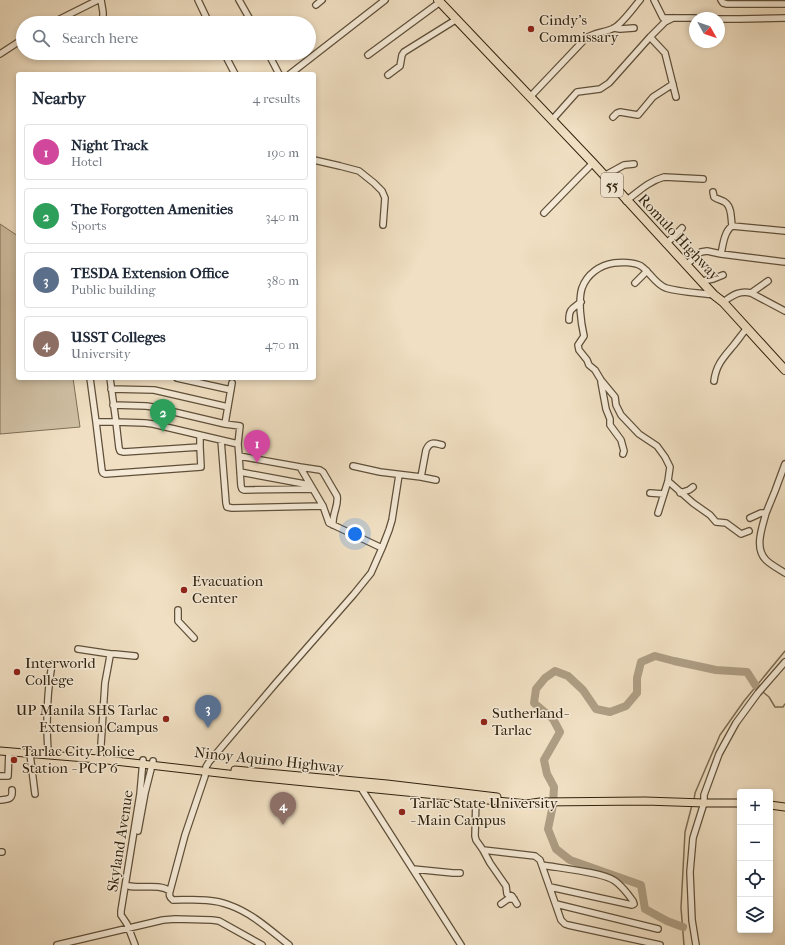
<!DOCTYPE html>
<html lang="en">
<head>
<meta charset="utf-8">
<style>
	body { margin:0; font-family:"IM FELL French Canon",serif; background:#f6f6f7; color:#1f2937 }
	.controls { position:absolute; right:12px; bottom:12px; display:grid; overflow:hidden; border-radius:4px; box-shadow:0 2px 6px #0003 }
	.controls button { width:36px; height:36px; display:grid; place-items:center; padding:0; border:0; border-bottom:1px solid #e0e1e3; background:#fff; color:#1f2937; font:20px sans-serif }
	.compass { position:absolute; left:689px; top:12px; width:36px; height:36px; border-radius:50%; background:#fff; box-shadow:0 2px 6px #0003; rotate:130deg }
	.you { position:absolute; left:355px; top:534px; width:14px; height:14px; margin:-10px; border:3px solid #fff; border-radius:50%; background:#1a73e8; box-shadow:0 0 0 6px #1a73e833 }
	.badge { display:grid; place-items:center; width:26px; height:26px; border-radius:50%; background:#8f2418; color:#fff; font-size:13px; font-weight:700 }
	.pin { position:absolute; translate:-50% -33px; filter:drop-shadow(0 1px 2px #0008) }
	.pin::after { content:''; position:absolute; top:21px; width:14px; height:12px; background:inherit; clip-path:polygon(0 0,100% 0,50% 100%) }
	.list { margin:0; padding:0; list-style:none }
	h2 { display:flex; justify-content:space-between; align-items:center; height:52px; margin:0; padding:0 16px; font-size:17px }
	h2 small { font-size:13px; font-weight:400; color:#747a83 }
	.list li { display:grid; grid-template-columns:26px 1fr auto; gap:12px; align-items:center; box-sizing:border-box; height:56px; margin:0 8px 8px; padding:0 8px; border:1px solid #e0e1e3; border-radius:4px }
	.list b { display:block; font-size:15px; white-space:nowrap }
	.list p { margin:0; font-size:13px; white-space:nowrap; color:#747a83 }
	.list em { font-size:13px; font-style:normal; color:#747a83 }
	.icon { flex:none; width:22px; height:22px; fill:none; stroke:currentColor; stroke-width:2; stroke-linecap:round; stroke-linejoin:round }
	.map { position:relative; flex:none; width:785px; height:945px; overflow:hidden }
	.search { position:absolute; background:#fff; box-shadow:0 2px 6px #0003; left:16px; top:16px; width:300px; height:44px; display:flex; align-items:center; gap:10px; box-sizing:border-box; padding:0 14px; border-radius:22px; color:#747a83; font-size:15px }
	.panel { position:absolute; background:#fff; box-shadow:0 2px 6px #0003; left:16px; top:72px; width:300px; height:308px; border-radius:4px }
	.map>svg:first-child { display:block }
	.green { fill:#cfbfa3; stroke:#7f7058 }
	.lines { fill:none; stroke-linecap:round; stroke-linejoin:round }
	.stream { stroke:#7b6c54; stroke-width:1.5 }
	.river { stroke:#ae9e84; stroke-width:8 }
	.minor-casing { stroke:#5f503a; stroke-width:8 }
	.major-casing { stroke:#2f210d; stroke-width:9 }
	.highway-casing { stroke:#2f210d; stroke-width:10 }
	.minor { stroke:#f5ead7; stroke-width:5.5 }
	.major { stroke:#f0dfc2; stroke-width:7 }
	.highway { stroke:#f0dfc2; stroke-width:8 }
	.poi-dot { fill:#8f2418; stroke:#f5ead7; stroke-width:1.5 }
	.labels { text-anchor:middle; stroke-width:3; stroke-linejoin:round; paint-order:stroke }
	.shield { fill:#f5ead7; stroke:#6a5d4a; stroke-width:1 }
	.shield-label { font-size:14px; font-weight:bold; fill:#2f210d }
	.poi-label { font-size:15px; fill:#2f210d; stroke:#f5ead7; text-anchor:start }
	.street-label { font-size:15px; fill:#2f210d; stroke:#f5ead7 }
</style>
</head>
<body>
<div class="map">
<svg width="785" height="945" viewBox="0 0 785 945">
	<rect width="100%" height="100%" fill="#f0dfc2"/>
	<filter id="stains"><feTurbulence type="fractalNoise" baseFrequency=".005" numOctaves="4"/><feColorMatrix values="0 0 0 0 .2 0 0 0 0 .09 0 0 0 0 .02 0 0 0 .5 -.17"/></filter>
	<radialGradient id="worn" r=".72"><stop offset=".6" stop-color="#630" stop-opacity="0"/><stop offset="1" stop-color="#630" stop-opacity=".3"/></radialGradient>
	<path class="green" d="M0,224L18,236V378H73L80,427L0,434Z"/>
	<g class="lines">
		<path class="stream" d="M763,692L769,697L775,707H783L785,704
			M694,800L695,793L720,735L744,701L785,651
			M684,945L681,908L685,832L692,805"/>
		<path class="river" d="M683,927L667,921L645,909L641,885L570,860L556,849L548,829L553,805L554,787L547,774L544,760L560,732L553,719L534,703L536,689L545,678L555,671L568,676L583,690L596,709L610,712L626,706L637,693V678L641,662L655,656L674,661L716,670L747,672L756,686"/>
		<g class="minor-casing">
			<path id="minor" d="M101,0L103,12V23
				M198,0L209,23
				M239,0L252,23
				M654,0L663,18H695
				M721,0L723,3L727,4H785
				M316,5L322,0
				M719,19H739L785,18
				M52,23L98,0
				M614,28L620,29L634,28
				M650,37L665,53L676,97
				M224,53L235,74
				M268,53L279,74
				M0,54L23,39
				M368,55L440,2
				M290,74L385,0
				M388,75L400,66L402,55L404,52L457,19
				M530,97L585,39C594,32 604,33 614,28C622,24 634,7 640,0
				M613,117L617,113L620,112L638,115L653,97L673,84
				M552,120L577,92L600,89L609,83L650,37L665,22L673,18
				M314,160L340,166L359,171L374,183L382,191L385,198L383,225
				M604,176L624,165L634,164
				M713,192L714,197C718,200 723,200 726,203C732,208 731,219 732,226
				M626,201C638,192 649,181 664,177L703,179
				M544,213L580,176L593,163
				M666,244L682,228
				M721,254C723,245 724,232 732,226L785,231
				M686,265L701,252L707,251L721,254L785,262
				M702,281L713,279L723,275
				M635,283L647,271
				M751,293L768,281
				M714,295C700,293 679,292 666,288C655,284 650,272 641,266C634,262 621,262 614,263C600,265 587,274 582,288C578,301 581,323 584,336L578,345L579,350L587,360L589,365L595,370L601,380L615,397L616,405L621,415L639,434L657,446L665,457L670,467L668,481L693,503L710,515L716,522L726,523L741,534L749,531
				M723,302C732,296 739,290 751,293L785,311
				M569,320C569,309 572,309 581,302
				M90,378L96,422
				M110,378L116,422L145,423L153,424L238,444
				M177,378L231,390
				M714,381C716,365 723,358 733,346C738,340 742,334 747,328
				M601,382L606,409L610,419V425L621,440L624,451L623,454
				M232,383L225,424L240,426L238,444L239,456L300,467L323,506L329,523L382,548L371,573L354,594L276,683L209,762L206,767L205,776L185,835L170,891C169,895 169,897 173,900C191,900 212,898 229,905C252,913 270,930 289,945
				M111,389L154,390L228,407
				M113,405L146,406L153,407L225,424
				M200,435V447L124,452L120,451L119,448L116,422H96L102,471L103,473L105,474L201,467L200,447
				M221,440L226,503L227,507L232,508L323,506
				M239,456L241,486L242,489L244,490L312,489
				M353,466L380,472L421,477L426,450C430,441 434,443 442,445
				M300,467L320,470L323,472L337,496C339,505 332,514 333,525
				M240,472L310,485
				M421,477L436,480
				M650,493L664,494
				M680,493L689,490L693,487
				M658,513L668,481
				M766,513C762,528 754,548 766,560C771,565 779,569 785,573
				M750,518L761,513H766L775,491L785,464
				M382,548L389,530L392,520L399,475
				M178,610V621L194,638
				M78,649L111,654
				M48,751C46,722 47,693 52,664
				M30,754L35,794
				M100,760L105,683L110,656L111,654H115L135,656
				M0,776H8L9,752
				M361,788L461,945
				M476,797L475,836L476,840L483,850L490,863L506,886L507,894L512,896L517,904
				M0,800C8,799 13,800 12,790
				M138,831L145,793L153,761
				M483,850L535,856L540,860L561,920L565,924L568,925L660,945
				M0,852H2
				M542,865C558,868 603,872 615,881C622,886 628,894 633,901L634,904L632,905L550,887
				M413,869L453,873H460
				M129,886C141,889 159,883 170,891
				M501,904L508,899H514
				M556,904L658,929
				M57,945L163,920L175,919L212,920L219,921L262,945
				M135,945L127,924L121,915V911L140,794L143,760
				M696,945L692,920L690,872L693,838L704,803V795L719,754L736,723L758,693L785,662"/>
		</g>
		<g class="major-casing">
			<path id="major" d="M0,751L98,759L254,777L527,804L540,802L645,801L704,803H740
				M235,770L387,784L497,797
				M770,805L785,807"/>
		</g>
		<g class="highway-casing">
			<path id="highway" d="M438,0L593,163L714,295L723,302L785,370"/>
		</g>
		<use href="#minor" class="minor"/>
		<use href="#major" class="major"/>
		<use href="#highway" class="highway"/>
	</g>
	<g class="poi-dot">
		<circle cx="531" cy="29" r="4"/>
		<circle cx="184" cy="590" r="4"/>
		<circle cx="17" cy="672" r="4"/>
		<circle cx="166" cy="719" r="4"/>
		<circle cx="484" cy="722" r="4"/>
		<circle cx="14" cy="760" r="4"/>
		<circle cx="402" cy="812" r="4"/>
	</g>
	<g class="labels">
		<rect class="shield" x="601" y="173" width="22" height="24" rx="3"/>
		<g class="shield-label">
			<text x="612" y="190">55</text>
		</g>
		<g class="poi-label">
			<text x="539" y="25">Cindy's<tspan x="539" dy="17">Commissary</tspan></text>
			<text x="192" y="586">Evacuation<tspan x="192" dy="17">Center</tspan></text>
			<text x="25" y="668">Interworld<tspan x="25" dy="17">College</tspan></text>
			<text x="158" y="715" text-anchor="end">UP Manila SHS Tarlac<tspan x="158" dy="17">Extension Campus</tspan></text>
			<text x="492" y="718">Sutherland-<tspan x="492" dy="17">Tarlac</tspan></text>
			<text x="22" y="756">Tarlac City Police<tspan x="22" dy="17">Station - PCP 6</tspan></text>
			<text x="410" y="808">Tarlac State University<tspan x="410" dy="17">- Main Campus</tspan></text>
		</g>
		<g class="street-label">
			<text transform="translate(679 237) rotate(47)" y="5">Romulo Highway</text>
			<text transform="translate(269 760) rotate(6)" y="5">Ninoy Aquino Highway</text>
			<text transform="translate(120 841) rotate(-81)" y="5">Skyland Avenue</text>
		</g>
	</g>
	<rect width="100%" height="100%" filter="url(#stains)"/>
	<rect width="100%" height="100%" fill="url(#worn)"/>
</svg>
<div class="controls">
<button>+</button>
<button>−</button>
<button><svg class="icon" aria-label="locate" viewBox="0 0 24 24"><circle cx="12" cy="12" r="6"/><path d="M12 2v4M12 18v4M2 12h4M18 12h4"/></svg></button>
<button><svg class="icon" aria-label="layers" viewBox="0 0 24 24"><path d="M12 4l9 5-9 5-9-5zM3 14l9 5 9-5"/></svg></button>
</div>
<svg class="compass" viewBox="-18 -18 36 36"><path d="M0-13l5 13h-10z" fill="#e53935"/><path d="M0 13l5-13h-10z" fill="#747a83"/></svg>
<div class="you"></div>
<div class="pin badge" style="left:257px;top:463px;background:#d1479c">1</div>
<div class="pin badge" style="left:163px;top:432px;background:#2e9e5b">2</div>
<div class="pin badge" style="left:208px;top:728px;background:#5c6f8a">3</div>
<div class="pin badge" style="left:283px;top:825px;background:#8d6e63">4</div>
<div class="search"><svg class="icon" aria-label="search" viewBox="0 0 24 24"><circle cx="10" cy="10" r="6"/><path d="M15 15l6 6"/></svg>Search here</div>
<section class="panel">
<h2>Nearby<small>4 results</small></h2>
<ul class="list">
<li><span class="badge" style="background:#d1479c">1</span><div><b>Night Track</b><p>Hotel</p></div><em>190 m</em></li>
<li><span class="badge" style="background:#2e9e5b">2</span><div><b>The Forgotten Amenities</b><p>Sports</p></div><em>340 m</em></li>
<li><span class="badge" style="background:#5c6f8a">3</span><div><b>TESDA Extension Office</b><p>Public building</p></div><em>380 m</em></li>
<li><span class="badge" style="background:#8d6e63">4</span><div><b>USST Colleges</b><p>University</p></div><em>470 m</em></li>
</ul>
</section>
</div>
</body>
</html>
